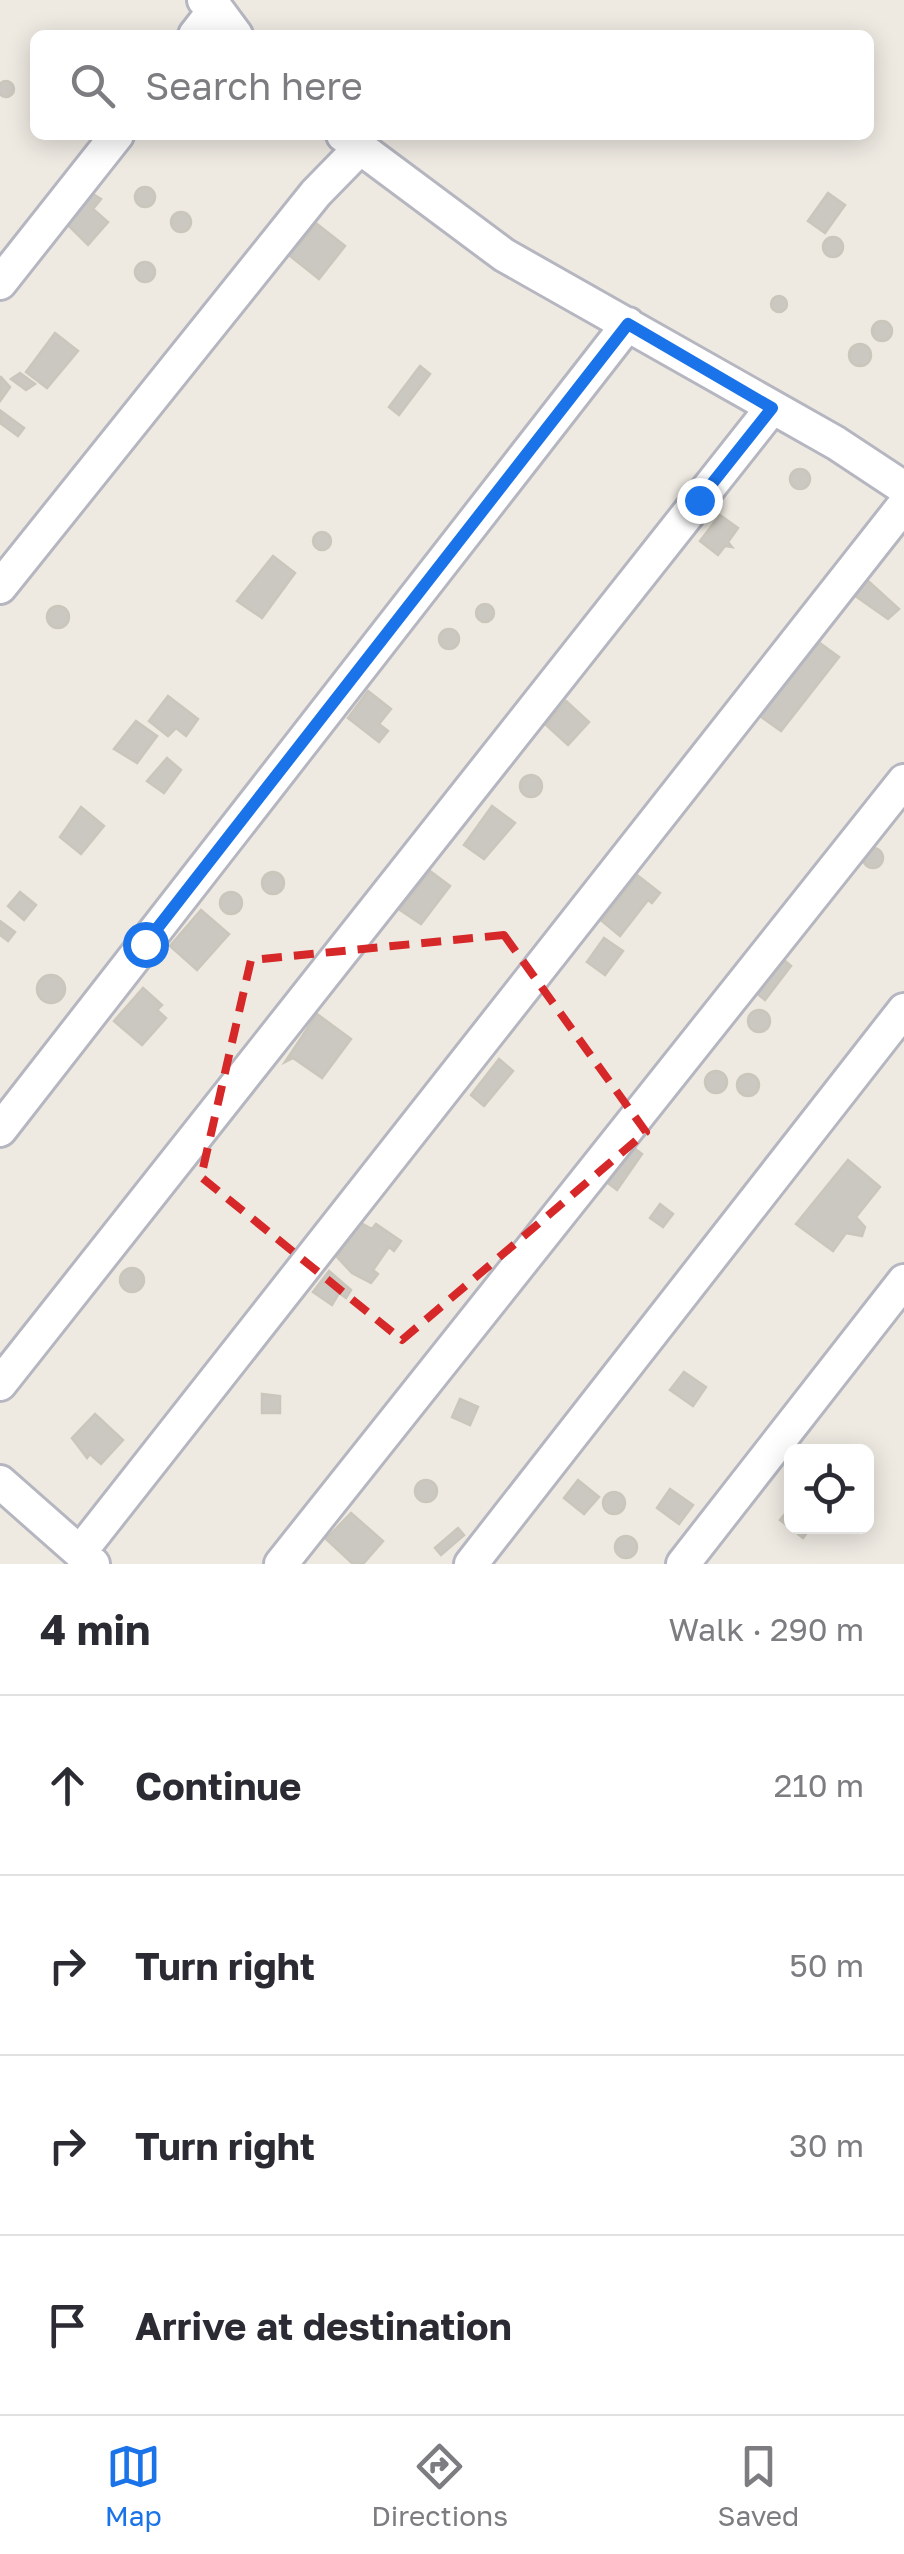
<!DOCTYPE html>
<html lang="en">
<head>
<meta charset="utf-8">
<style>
	body { margin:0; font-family:"Golos Text",sans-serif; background:#f7f7f7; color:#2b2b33 }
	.controls { position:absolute; right:30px; bottom:30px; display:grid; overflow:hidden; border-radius:15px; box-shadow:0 5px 25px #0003 }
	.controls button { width:90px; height:90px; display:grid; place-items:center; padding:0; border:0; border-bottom:2px solid #e1e1e2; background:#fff; color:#2b2b33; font:50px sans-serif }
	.stop { position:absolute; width:30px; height:30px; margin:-22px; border:8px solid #1a73e8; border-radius:50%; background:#fff }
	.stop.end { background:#1a73e8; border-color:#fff; box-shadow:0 2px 10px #0008 }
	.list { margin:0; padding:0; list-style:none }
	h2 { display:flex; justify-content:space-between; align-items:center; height:130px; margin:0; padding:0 40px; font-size:42px }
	h2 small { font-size:32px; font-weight:400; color:#7c7c81 }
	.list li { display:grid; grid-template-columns:65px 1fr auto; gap:30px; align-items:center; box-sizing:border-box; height:180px; padding:0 40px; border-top:2px solid #e1e1e2 }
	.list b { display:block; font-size:38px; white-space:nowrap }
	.list em { font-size:32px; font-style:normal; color:#7c7c81 }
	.icon { flex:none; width:55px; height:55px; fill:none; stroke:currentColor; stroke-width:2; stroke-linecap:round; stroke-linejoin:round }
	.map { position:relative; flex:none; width:904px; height:1564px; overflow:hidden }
	.search { position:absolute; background:#fff; box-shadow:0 5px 25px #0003; left:30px; right:30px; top:30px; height:110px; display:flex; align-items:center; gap:25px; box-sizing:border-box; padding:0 35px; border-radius:15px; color:#7c7c81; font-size:38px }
	.sheet { height:850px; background:#fff }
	nav { display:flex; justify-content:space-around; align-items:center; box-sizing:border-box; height:140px; border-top:2px solid #e1e1e2; background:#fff; font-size:28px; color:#7c7c81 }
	nav a { display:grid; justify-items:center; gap:5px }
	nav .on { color:#1a73e8 }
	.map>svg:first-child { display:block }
	.building { fill:#cac8c0; stroke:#cac6bb; stroke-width:2.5 }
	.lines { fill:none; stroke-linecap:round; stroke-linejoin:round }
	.minor-casing { stroke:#b5b6c0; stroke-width:38 }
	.minor { stroke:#fff; stroke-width:32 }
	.route { stroke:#1a73e8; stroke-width:12 }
	.marked { fill:none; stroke:#d62828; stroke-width:8; stroke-dasharray:20 12; stroke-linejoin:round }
</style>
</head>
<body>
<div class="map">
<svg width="904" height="1564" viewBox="0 0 904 1564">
	<rect width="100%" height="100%" fill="#eeeae2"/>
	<path class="building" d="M-2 89a8 8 0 1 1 16 0a8 8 0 1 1-16 0Z
		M135 197a10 10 0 1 1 20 0a10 10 0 1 1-20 0Z
		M85,189L101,199L93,209L108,222L88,245L63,220Z
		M828,193L845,205L825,233L808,221Z
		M171 222a10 10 0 1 1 20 0a10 10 0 1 1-20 0Z
		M317,224L345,246L319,279L289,255Z
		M823 247a10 10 0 1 1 20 0a10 10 0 1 1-20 0Z
		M135 272a10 10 0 1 1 20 0a10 10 0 1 1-20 0Z
		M771 304a8 8 0 1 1 16 0a8 8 0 1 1-16 0Z
		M872 331a10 10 0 1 1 20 0a10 10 0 1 1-20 0Z
		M55,333L78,351L47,388L26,372Z
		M849 355a11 11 0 1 1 22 0a11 11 0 1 1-22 0Z
		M420,366L430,374L399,415L389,407Z
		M20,373L35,384L26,390L11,379Z
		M1,377L10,387L0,401V378Z
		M1,411L24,428L18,436L0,423Z
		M790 479a10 10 0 1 1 20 0a10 10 0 1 1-20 0Z
		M720,515L738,528L728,542L732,547L725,546L718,555L700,541Z
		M313 541a9 9 0 1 1 18 0a9 9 0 1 1-18 0Z
		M273,556L295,573L262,618L237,601Z
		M867,580L899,609L888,619L854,595Z
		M476 613a9 9 0 1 1 18 0a9 9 0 1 1-18 0Z
		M47 617a11 11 0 1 1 22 0a11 11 0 1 1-22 0Z
		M439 639a10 10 0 1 1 20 0a10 10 0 1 1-20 0Z
		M817,641L839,657L781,731L760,716Z
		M368,691L391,709L379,724L388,731L379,742L348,718Z
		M168,696L198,719L186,736L176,728L168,736L149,721Z
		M566,701L589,722L568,745L546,725Z
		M136,721L157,736L137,763L114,749Z
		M167,758L181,770L164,793L147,781Z
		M520 786a11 11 0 1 1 22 0a11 11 0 1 1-22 0Z
		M492,806L515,823L484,859L464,845Z
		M81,807L104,826L81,854L60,837Z
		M863 858a10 10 0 1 1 20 0a10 10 0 1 1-20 0Z
		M430,871L450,886L421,924L400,910Z
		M262 883a11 11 0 1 1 22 0a11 11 0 1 1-22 0Z
		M637,875L660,893L652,903L648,900L620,936L602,921Z
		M220 903a11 11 0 1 1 22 0a11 11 0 1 1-22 0Z
		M20,892L36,905L24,920L8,906Z
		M201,910L229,934L197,970L170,946Z
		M0,921L15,932L8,941L0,935Z
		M604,938L623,951L605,975L587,962Z
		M777,954L791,966L765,1000L750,988Z
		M37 989a14 14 0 1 1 28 0a14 14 0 1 1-28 0Z
		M143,988L162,1005L157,1010L166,1018L142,1045L114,1021Z
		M748 1021a11 11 0 1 1 22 0a11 11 0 1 1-22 0Z
		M317,1014L351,1039L322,1078L293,1058L285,1062Z
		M499,1059L513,1071L484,1106L471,1095Z
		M705 1082a11 11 0 1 1 22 0a11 11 0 1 1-22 0Z
		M737 1085a11 11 0 1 1 22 0a11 11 0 1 1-22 0Z
		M622,1139L642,1154L617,1190L596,1174Z
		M848,1160L880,1187L856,1217L865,1227L862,1236L846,1233L833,1251L796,1224Z
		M660,1204L673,1214L663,1227L650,1218Z
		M361,1223L372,1229L376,1224L401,1241L394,1251L389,1247L373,1270L378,1274L371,1283L352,1273L337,1257Z
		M120 1280a12 12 0 1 1 24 0a12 12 0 1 1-24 0Z
		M329,1271L351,1290L346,1298L339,1293L332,1305L313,1292Z
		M684,1372L706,1387L693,1406L670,1390Z
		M262,1394L280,1396V1413H262Z
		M460,1399L478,1407L470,1425L452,1417Z
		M95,1414L123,1440L101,1464L90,1454L87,1458L72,1438Z
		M415 1491a11 11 0 1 1 22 0a11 11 0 1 1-22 0Z
		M578,1480L599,1497L584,1514L564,1498Z
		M670,1489L693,1505L679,1524L657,1508Z
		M603 1503a11 11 0 1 1 22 0a11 11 0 1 1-22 0Z
		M792,1505V1526H812L803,1538L780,1520Z
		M351,1513L383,1541L363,1564H353L326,1539Z
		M458,1528L464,1535L441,1555L435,1548Z
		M615 1547a11 11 0 1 1 22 0a11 11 0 1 1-22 0Z"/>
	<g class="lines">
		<g class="minor-casing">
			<path id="minor" d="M204,0L216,8L236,35
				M195,35L216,8
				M343,135L504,255L836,443L904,488
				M0,283L117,135
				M0,587L316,193L358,150
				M0,1130L628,324
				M0,1384L771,409
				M0,1482L93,1564
				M80,1552L904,505
				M281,1564L904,781
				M471,1564L904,1010
				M683,1564L904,1281"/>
		</g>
		<use href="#minor" class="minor"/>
	</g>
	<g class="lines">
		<path class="route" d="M145,944L628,324L772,408L699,500"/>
	</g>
	<path class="marked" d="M504,935L646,1132L402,1340L201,1177L251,960Z"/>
</svg>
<div class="controls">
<button><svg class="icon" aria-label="locate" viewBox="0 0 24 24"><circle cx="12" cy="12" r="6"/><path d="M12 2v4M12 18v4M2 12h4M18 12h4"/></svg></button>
</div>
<div class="stop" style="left:145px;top:944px"></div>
<div class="stop end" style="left:699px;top:500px"></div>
<div class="search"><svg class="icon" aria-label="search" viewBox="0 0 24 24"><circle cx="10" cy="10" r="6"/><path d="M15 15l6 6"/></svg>Search here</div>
</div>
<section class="sheet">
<h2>4 min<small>Walk · 290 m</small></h2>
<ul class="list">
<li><svg class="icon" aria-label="ahead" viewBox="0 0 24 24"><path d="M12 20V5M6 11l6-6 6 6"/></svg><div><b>Continue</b></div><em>210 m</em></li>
<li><svg class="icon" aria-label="right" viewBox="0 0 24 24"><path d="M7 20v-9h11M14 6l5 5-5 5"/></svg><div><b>Turn right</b></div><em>50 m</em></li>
<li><svg class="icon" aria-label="right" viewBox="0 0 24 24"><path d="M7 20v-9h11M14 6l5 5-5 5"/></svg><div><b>Turn right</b></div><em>30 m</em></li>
<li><svg class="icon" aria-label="arrive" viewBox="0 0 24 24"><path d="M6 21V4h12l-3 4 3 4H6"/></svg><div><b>Arrive at destination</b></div></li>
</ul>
</section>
<nav>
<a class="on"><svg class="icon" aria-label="map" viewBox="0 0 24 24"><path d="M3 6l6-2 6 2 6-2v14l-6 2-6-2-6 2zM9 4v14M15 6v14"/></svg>Map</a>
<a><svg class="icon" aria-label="directions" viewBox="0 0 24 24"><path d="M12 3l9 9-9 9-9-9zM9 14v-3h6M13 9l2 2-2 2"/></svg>Directions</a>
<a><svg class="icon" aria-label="saved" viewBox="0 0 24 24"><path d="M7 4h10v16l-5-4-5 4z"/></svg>Saved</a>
</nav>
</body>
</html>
